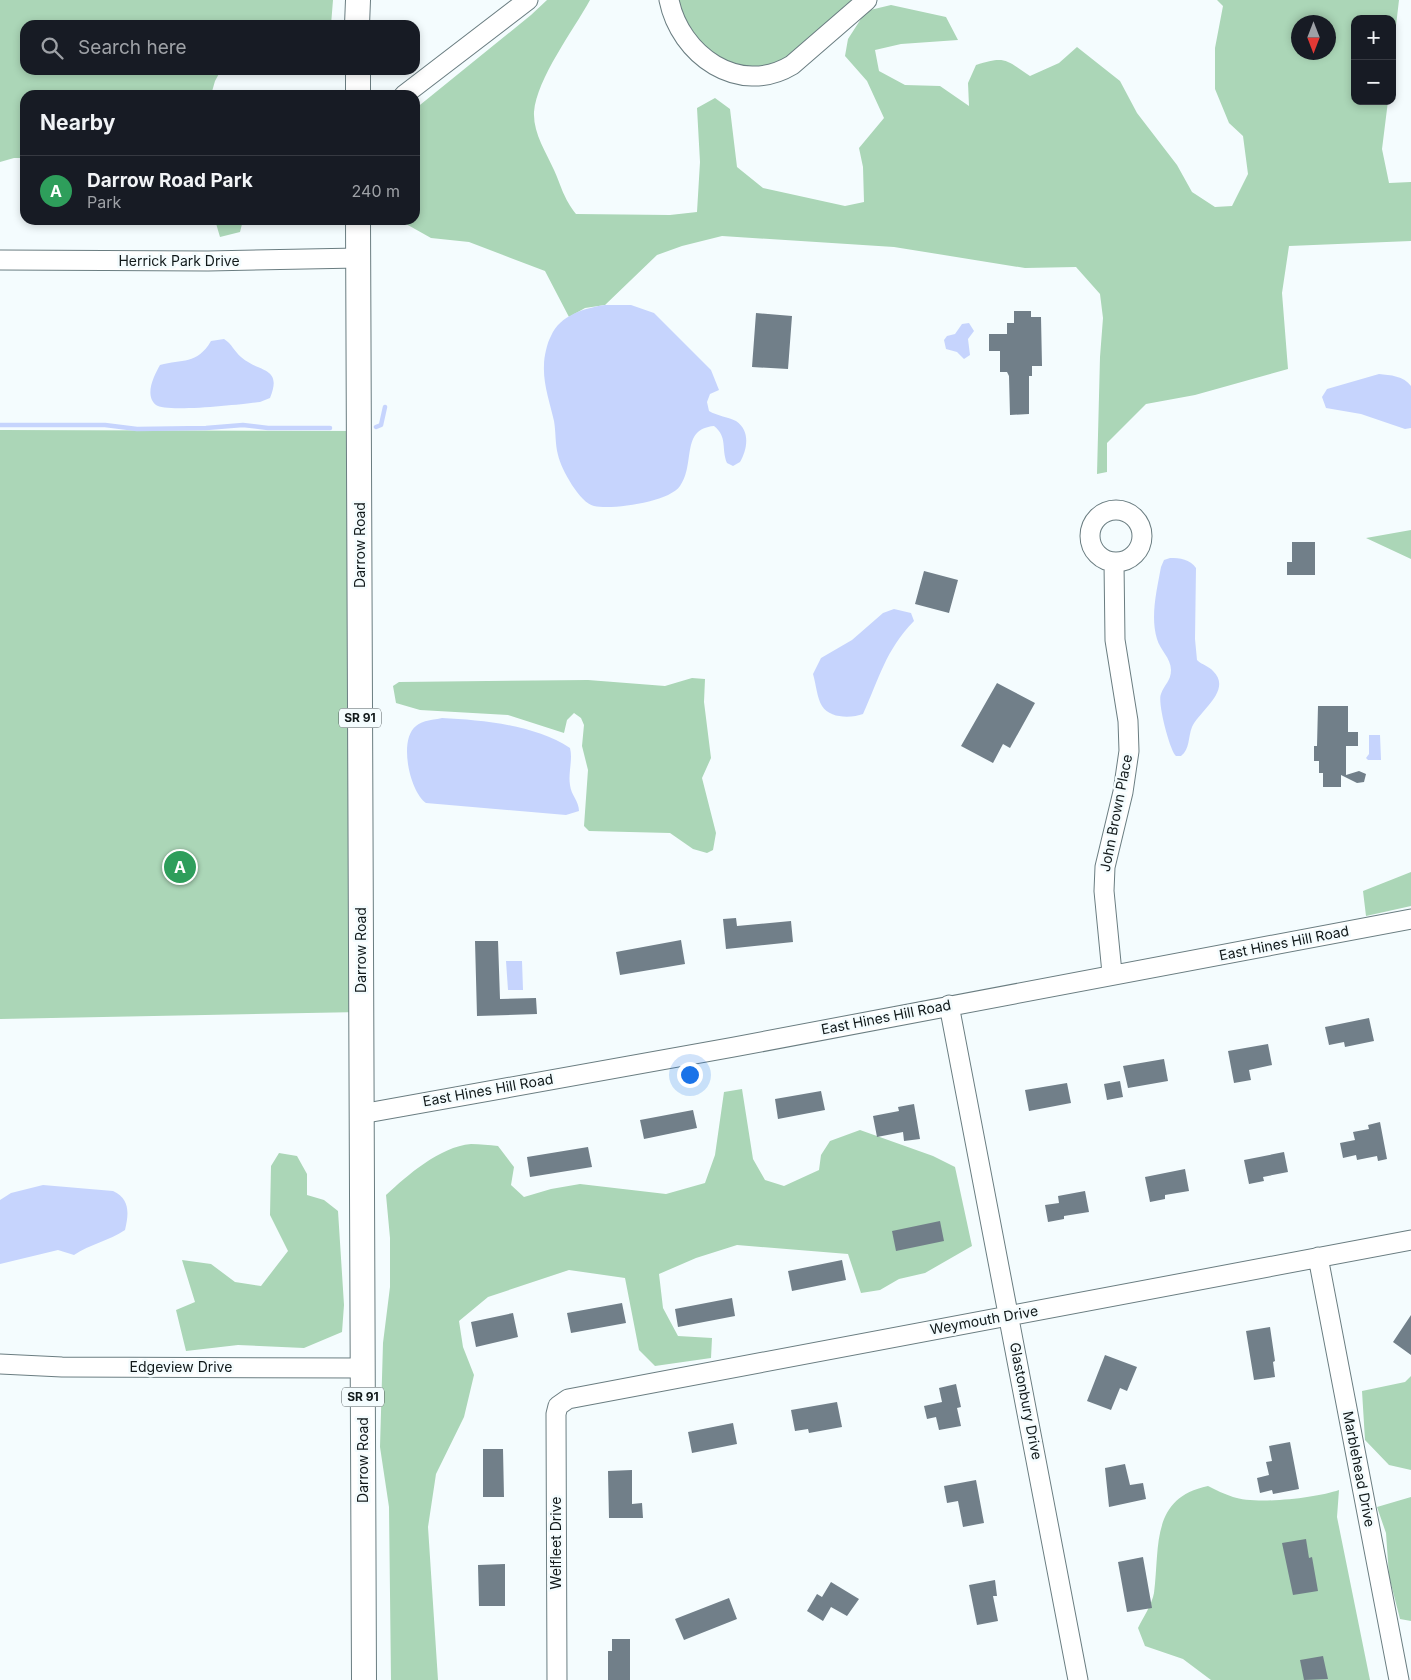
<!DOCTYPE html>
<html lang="en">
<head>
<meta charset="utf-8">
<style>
	body { margin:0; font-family:Inter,sans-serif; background:#20242c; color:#f1f3f6 }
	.controls { position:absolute; right:15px; top:15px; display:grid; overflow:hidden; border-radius:10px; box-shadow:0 2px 8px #0003 }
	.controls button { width:45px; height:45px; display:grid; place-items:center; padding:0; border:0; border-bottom:1px solid #363941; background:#171b24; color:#f1f3f6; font:25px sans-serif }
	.compass { position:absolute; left:1291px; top:15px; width:45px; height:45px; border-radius:50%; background:#171b24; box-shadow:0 2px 8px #0003; rotate:180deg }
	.you { position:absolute; left:689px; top:1074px; width:18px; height:18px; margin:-12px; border:4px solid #fff; border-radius:50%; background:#1a73e8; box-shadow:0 0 0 8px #1a73e833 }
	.badge { display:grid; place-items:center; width:32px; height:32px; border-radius:50%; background:#d93025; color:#fff; font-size:16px; font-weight:700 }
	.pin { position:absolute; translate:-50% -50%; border:2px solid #fff; box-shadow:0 1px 5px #0006 }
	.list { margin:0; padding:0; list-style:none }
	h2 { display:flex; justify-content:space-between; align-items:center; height:65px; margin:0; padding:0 20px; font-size:21px }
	h2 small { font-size:16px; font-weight:400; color:#9ea1a6 }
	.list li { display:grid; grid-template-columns:32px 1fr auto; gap:15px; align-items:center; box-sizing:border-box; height:70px; padding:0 20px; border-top:1px solid #363941 }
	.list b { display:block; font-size:19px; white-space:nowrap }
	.list p { margin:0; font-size:16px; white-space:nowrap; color:#9ea1a6 }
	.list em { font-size:16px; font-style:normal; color:#9ea1a6 }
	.icon { flex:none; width:28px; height:28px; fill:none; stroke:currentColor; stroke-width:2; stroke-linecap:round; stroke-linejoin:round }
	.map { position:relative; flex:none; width:1411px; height:1680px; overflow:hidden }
	.search { position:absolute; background:#171b24; box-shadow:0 2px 8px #0003; left:20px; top:20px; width:400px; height:55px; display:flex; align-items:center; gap:12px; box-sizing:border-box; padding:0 18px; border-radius:15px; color:#9ea1a6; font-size:19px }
	.panel { position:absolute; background:#171b24; box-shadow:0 2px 8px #0003; left:20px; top:90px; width:400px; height:135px; border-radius:15px }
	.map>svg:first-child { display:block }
	.green { fill:#abd6b7; fill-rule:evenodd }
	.water { fill:#c6d4fd }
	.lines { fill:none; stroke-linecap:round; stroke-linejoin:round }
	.stream { stroke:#c6d4fd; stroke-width:4.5 }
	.building { fill:#717f89 }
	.minor-casing { stroke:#6a7d81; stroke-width:21 }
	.major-casing { stroke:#6a7d81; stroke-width:26 }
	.minor { stroke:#fff; stroke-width:19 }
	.major { stroke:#fff; stroke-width:24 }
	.labels { text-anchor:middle; stroke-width:5; stroke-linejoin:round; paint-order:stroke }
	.shield { fill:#f4fcfe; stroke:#555d5e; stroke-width:1 }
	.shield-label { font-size:12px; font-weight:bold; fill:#11191a }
	.street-label { font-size:14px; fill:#11191a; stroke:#f4fcfe }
</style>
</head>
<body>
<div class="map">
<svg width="1411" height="1680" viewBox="0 0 1411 1680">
	<rect width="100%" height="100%" fill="#f4fcfe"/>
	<path class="green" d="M0,0H333L331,25H25V70H221L215,81L211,95H25V158H14L0,162Z
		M547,0H590C573,31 537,78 534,112C533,133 546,152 554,170C562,188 563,197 576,214L670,215L697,212L700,162L697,108L715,98L730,109L737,167L763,188L845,206L864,202L863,167L859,148L884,118L867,81L845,56L848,39L866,11L891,5L946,17L958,40L901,44L875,50L879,71L905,85L940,86L969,106L968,83L976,65C1005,56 1005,59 1030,76L1059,63L1077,47L1120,81L1137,113L1177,165L1192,192L1215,207L1232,206L1248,174L1243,136L1229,123L1215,89V48L1223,6L1217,0H1399L1392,60V19H1355V101H1388L1382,149L1389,183L1411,182V241L1289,246L1282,293L1288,369L1195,395L1146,404L1107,443V472L1097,474L1100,357L1103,318L1100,294L1076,267L1025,268L894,247L722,236L682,246L657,255L605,305L585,308L569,317L545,271L469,242L431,238L399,220H415V109L531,15ZM1298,22H1328V52H1298Z
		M676,0H858L784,65L751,69L724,65L690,31Z
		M215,220H243L240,232L220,237Z
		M0,430L359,431L361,1012L0,1019Z
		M1411,530V559L1366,538Z
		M692,678L705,679L704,702L711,758L702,778L716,833L713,850L707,853L693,849L670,833L589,831L584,826L588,770L582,746L584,725L581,718L574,713L567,720L564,733L508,715L420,710L396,703L393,686L399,682L588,680L665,686Z
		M1411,872V906L1366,916L1363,891Z
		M742,1089L753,1159L765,1180L784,1186L819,1170L821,1155L830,1141L860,1130L933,1156L955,1167L972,1246L925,1273L899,1279L880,1290L861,1293L848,1254L737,1245L696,1258L659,1274L663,1308L678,1336L712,1338L711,1358L655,1366L639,1350L625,1278L569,1270L488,1297L459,1321L463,1347L474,1375L464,1417L436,1474L428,1527L438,1680H391L389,1507L380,1447L383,1343L390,1287V1238L386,1195C408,1175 439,1147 471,1144C480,1144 489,1145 498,1146L514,1167L511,1185L524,1197L551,1189L580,1184L666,1194L705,1183L715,1155L724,1092Z
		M279,1153L297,1156L307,1174V1195L324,1200L338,1211L344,1305L342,1332L304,1348L238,1345L186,1351L176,1310L195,1302L182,1260L211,1264L235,1282L261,1286L288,1251L270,1215L271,1166Z
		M1411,1376V1470L1389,1465L1365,1440L1362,1391L1405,1382Z
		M1208,1486C1216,1490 1224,1494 1233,1497C1256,1505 1316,1498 1339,1490L1337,1517L1370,1680H1211L1183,1659L1145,1646L1138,1628C1143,1618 1152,1604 1154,1593C1160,1547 1150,1498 1208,1486Z
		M1411,1497V1621L1400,1619L1389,1576L1386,1533L1377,1507Z"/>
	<path class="water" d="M605,305H631L654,313L711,370L719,390L710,394L707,402L709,411C717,416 729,417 736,421C751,431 747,450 740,462L733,466L727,463C721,449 728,437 714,426C680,429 696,464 680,486C669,502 613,510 594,506C580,503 561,469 558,455C555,444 556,432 554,421C550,403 543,384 544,365C544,357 547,343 551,336C560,315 585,308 605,305Z
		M969,323L974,331L968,339L970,355L964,359L957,352L946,349L944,340L947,336L955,334L962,324Z
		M224,339C232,344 234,351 241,357C259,373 283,366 270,398L260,402C243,404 166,413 156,405C144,395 154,376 160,365C182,359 197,365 211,341Z
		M1379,374C1390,375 1404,376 1411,386V428L1405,429L1361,414L1326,408L1322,397L1327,389Z
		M1170,558C1180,558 1190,559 1196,568L1195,639L1197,660C1202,665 1209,666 1213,671C1233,690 1199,711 1192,727C1188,737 1190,749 1181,756H1176C1170,751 1157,702 1161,694C1164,685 1171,681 1171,670C1171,658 1160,650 1157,639C1150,617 1157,589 1161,567L1164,560Z
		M894,609L911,613L914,621C885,651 880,677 863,714C852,718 830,719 822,706C817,698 816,684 813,674L821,658L852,640L883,613Z
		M442,718C483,720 535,725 570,748C573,759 568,773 570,785C571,795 579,801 579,811L566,815L426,803C410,792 398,740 416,726C423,720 434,720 442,718Z
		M1369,735H1380L1381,760H1368L1366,758L1369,754Z
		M506,961H522L523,990H508Z
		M43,1185L113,1191C130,1199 129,1213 125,1230C109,1241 90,1244 74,1255L58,1250L0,1264V1200L11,1193Z"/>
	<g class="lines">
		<path class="stream" d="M0,425H105L137,429L206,428L243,425L268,428H330
			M376,427L381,425L385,407"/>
	</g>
	<path class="building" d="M1014,311H1031V317H1041L1042,366H1032V376H1029V414L1010,415L1009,376L1007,372H1000V351H989V334H1007V323H1014Z
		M756,313L792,316L788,369L752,367Z
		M1292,542H1315V575H1287V562H1292Z
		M924,571L958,580L949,613L915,604Z
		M997,683L1035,703L1010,748L1003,744L993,763L961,746Z
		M1318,706H1348V732H1358V746H1346V775L1359,771L1366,774L1364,782L1357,783L1341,775V787H1323V773H1319V761H1314V746H1317Z
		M736,918L737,926L791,921L793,942L726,949L723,919Z
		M681,940L685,964L620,975L616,952Z
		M475,941H498L500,999L536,998L537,1014L477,1016Z
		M1369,1018L1374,1041L1345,1047L1344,1042L1329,1045L1325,1027Z
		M1268,1044L1272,1065L1249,1070L1251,1080L1234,1083L1228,1051Z
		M1164,1059L1168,1081L1128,1088L1123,1066Z
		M1120,1081L1123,1097L1107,1100L1104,1084Z
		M1067,1083L1071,1103L1029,1111L1025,1090Z
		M821,1091L825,1110L778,1119L775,1099Z
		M914,1104L920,1139L904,1141L903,1132L877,1137L873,1116L899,1111L898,1107Z
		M693,1110L697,1128L644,1139L640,1120Z
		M1380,1122L1387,1159L1378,1161L1377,1156L1357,1160L1356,1155L1343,1158L1340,1143L1355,1140L1353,1132L1369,1129L1368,1125Z
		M588,1147L592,1167L530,1177L527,1157Z
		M1284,1152L1288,1172L1263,1177L1264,1181L1249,1184L1244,1160Z
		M1185,1169L1189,1191L1165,1195V1199L1150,1202L1145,1177Z
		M1085,1191L1089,1212L1064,1216V1219L1048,1222L1045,1205L1059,1203L1058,1196Z
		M940,1221L944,1241L896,1251L892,1231Z
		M842,1260L846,1280L792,1291L788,1271Z
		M732,1298L735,1316L678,1327L675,1309Z
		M622,1303L626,1323L571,1333L567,1313Z
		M513,1313L518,1337L476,1347L471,1322Z
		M1411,1315V1355L1393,1342Z
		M1270,1327L1275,1361L1273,1362L1275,1377L1254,1380L1246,1331Z
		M1105,1355L1137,1367L1127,1391L1120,1388L1111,1410L1087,1401Z
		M956,1384L961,1407L957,1408L961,1426L939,1430L936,1417L927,1419L924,1406L942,1402L939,1388Z
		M837,1402L842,1427L809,1433L808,1429L795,1431L791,1410Z
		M733,1423L737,1444L692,1453L688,1432Z
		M1290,1442L1299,1489L1273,1494L1272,1490L1260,1493L1257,1478L1269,1475L1266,1462L1272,1461L1269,1446Z
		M483,1449H503L504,1497H483Z
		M1125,1464L1130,1485L1143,1483L1146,1499L1109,1507L1105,1468Z
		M632,1470V1504L642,1503L643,1518H609L608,1471Z
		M976,1480L984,1523L963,1527L958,1501L947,1503L944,1486Z
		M1306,1539L1309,1558L1312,1557L1318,1591L1293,1595L1282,1543Z
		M1143,1557L1152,1608L1127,1612L1118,1562Z
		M505,1564V1606H479L478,1565Z
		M995,1580L997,1596H993L998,1621L977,1625L969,1585Z
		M831,1582L859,1599L847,1616L831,1607L823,1621L807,1611L817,1594L822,1597Z
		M729,1598L737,1619L684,1640L675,1619Z
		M612,1639H630V1680H608V1651H612Z
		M1323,1656L1328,1679L1304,1680L1300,1660Z"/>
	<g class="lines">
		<g class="minor-casing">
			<path id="minor" d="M669,0C680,55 739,97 792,65L867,0
				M404,95L528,0
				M0,260L208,261L358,258
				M1090 536a26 26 0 1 1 52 0a26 26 0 1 1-52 0Z
				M1112,973L1104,891L1105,867L1123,792L1129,751L1128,721L1115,640L1114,563
				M949,1005L1078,1680
				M361,1114L734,1047L1411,919
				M1318,1257L1399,1680
				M0,1364L62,1367L363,1368
				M557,1680L556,1414L558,1406L568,1399L1411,1240"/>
		</g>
		<g class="major-casing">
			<path id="major" d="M357,25L358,0
				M358,70V95
				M358,220L364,1680"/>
		</g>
		<use href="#minor" class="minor"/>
		<use href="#major" class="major"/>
	</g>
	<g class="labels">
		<g class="shield">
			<rect x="339" y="708.5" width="42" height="19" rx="4"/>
			<rect x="342" y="1387.5" width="42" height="19" rx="4"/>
		</g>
		<g class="shield-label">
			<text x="360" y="722">SR 91</text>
			<text x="363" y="1401">SR 91</text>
		</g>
		<g class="street-label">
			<text x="179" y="266">Herrick Park Drive</text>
			<text transform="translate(360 545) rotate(-90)" y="5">Darrow Road</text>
			<text transform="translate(1116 813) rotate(-79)" y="5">John Brown Place</text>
			<text transform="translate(1284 943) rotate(-11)" y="5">East Hines Hill Road</text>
			<text transform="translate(361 950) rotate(-90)" y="5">Darrow Road</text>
			<text transform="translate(886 1017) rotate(-11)" y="5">East Hines Hill Road</text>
			<text transform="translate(488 1090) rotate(-10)" y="5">East Hines Hill Road</text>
			<text transform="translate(984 1320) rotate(-10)" y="5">Weymouth Drive</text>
			<text x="181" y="1372">Edgeview Drive</text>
			<text transform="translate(1026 1401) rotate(79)" y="5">Glastonbury Drive</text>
			<text transform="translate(363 1460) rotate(-90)" y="5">Darrow Road</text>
			<text transform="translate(1359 1469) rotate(79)" y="5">Marblehead Drive</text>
			<text transform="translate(556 1543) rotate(-90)" y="5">Welfleet Drive</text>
		</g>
	</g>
</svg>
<div class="controls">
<button>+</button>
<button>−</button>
</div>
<svg class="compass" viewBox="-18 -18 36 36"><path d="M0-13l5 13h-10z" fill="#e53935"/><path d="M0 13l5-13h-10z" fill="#9ea1a6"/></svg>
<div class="you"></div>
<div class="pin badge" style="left:180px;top:867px;background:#2e9e5b">A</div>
<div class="search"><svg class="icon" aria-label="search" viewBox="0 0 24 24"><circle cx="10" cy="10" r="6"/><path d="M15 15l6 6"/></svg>Search here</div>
<section class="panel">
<h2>Nearby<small></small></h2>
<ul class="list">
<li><span class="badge" style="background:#2e9e5b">A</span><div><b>Darrow Road Park</b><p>Park</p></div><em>240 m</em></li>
</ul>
</section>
</div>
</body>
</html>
